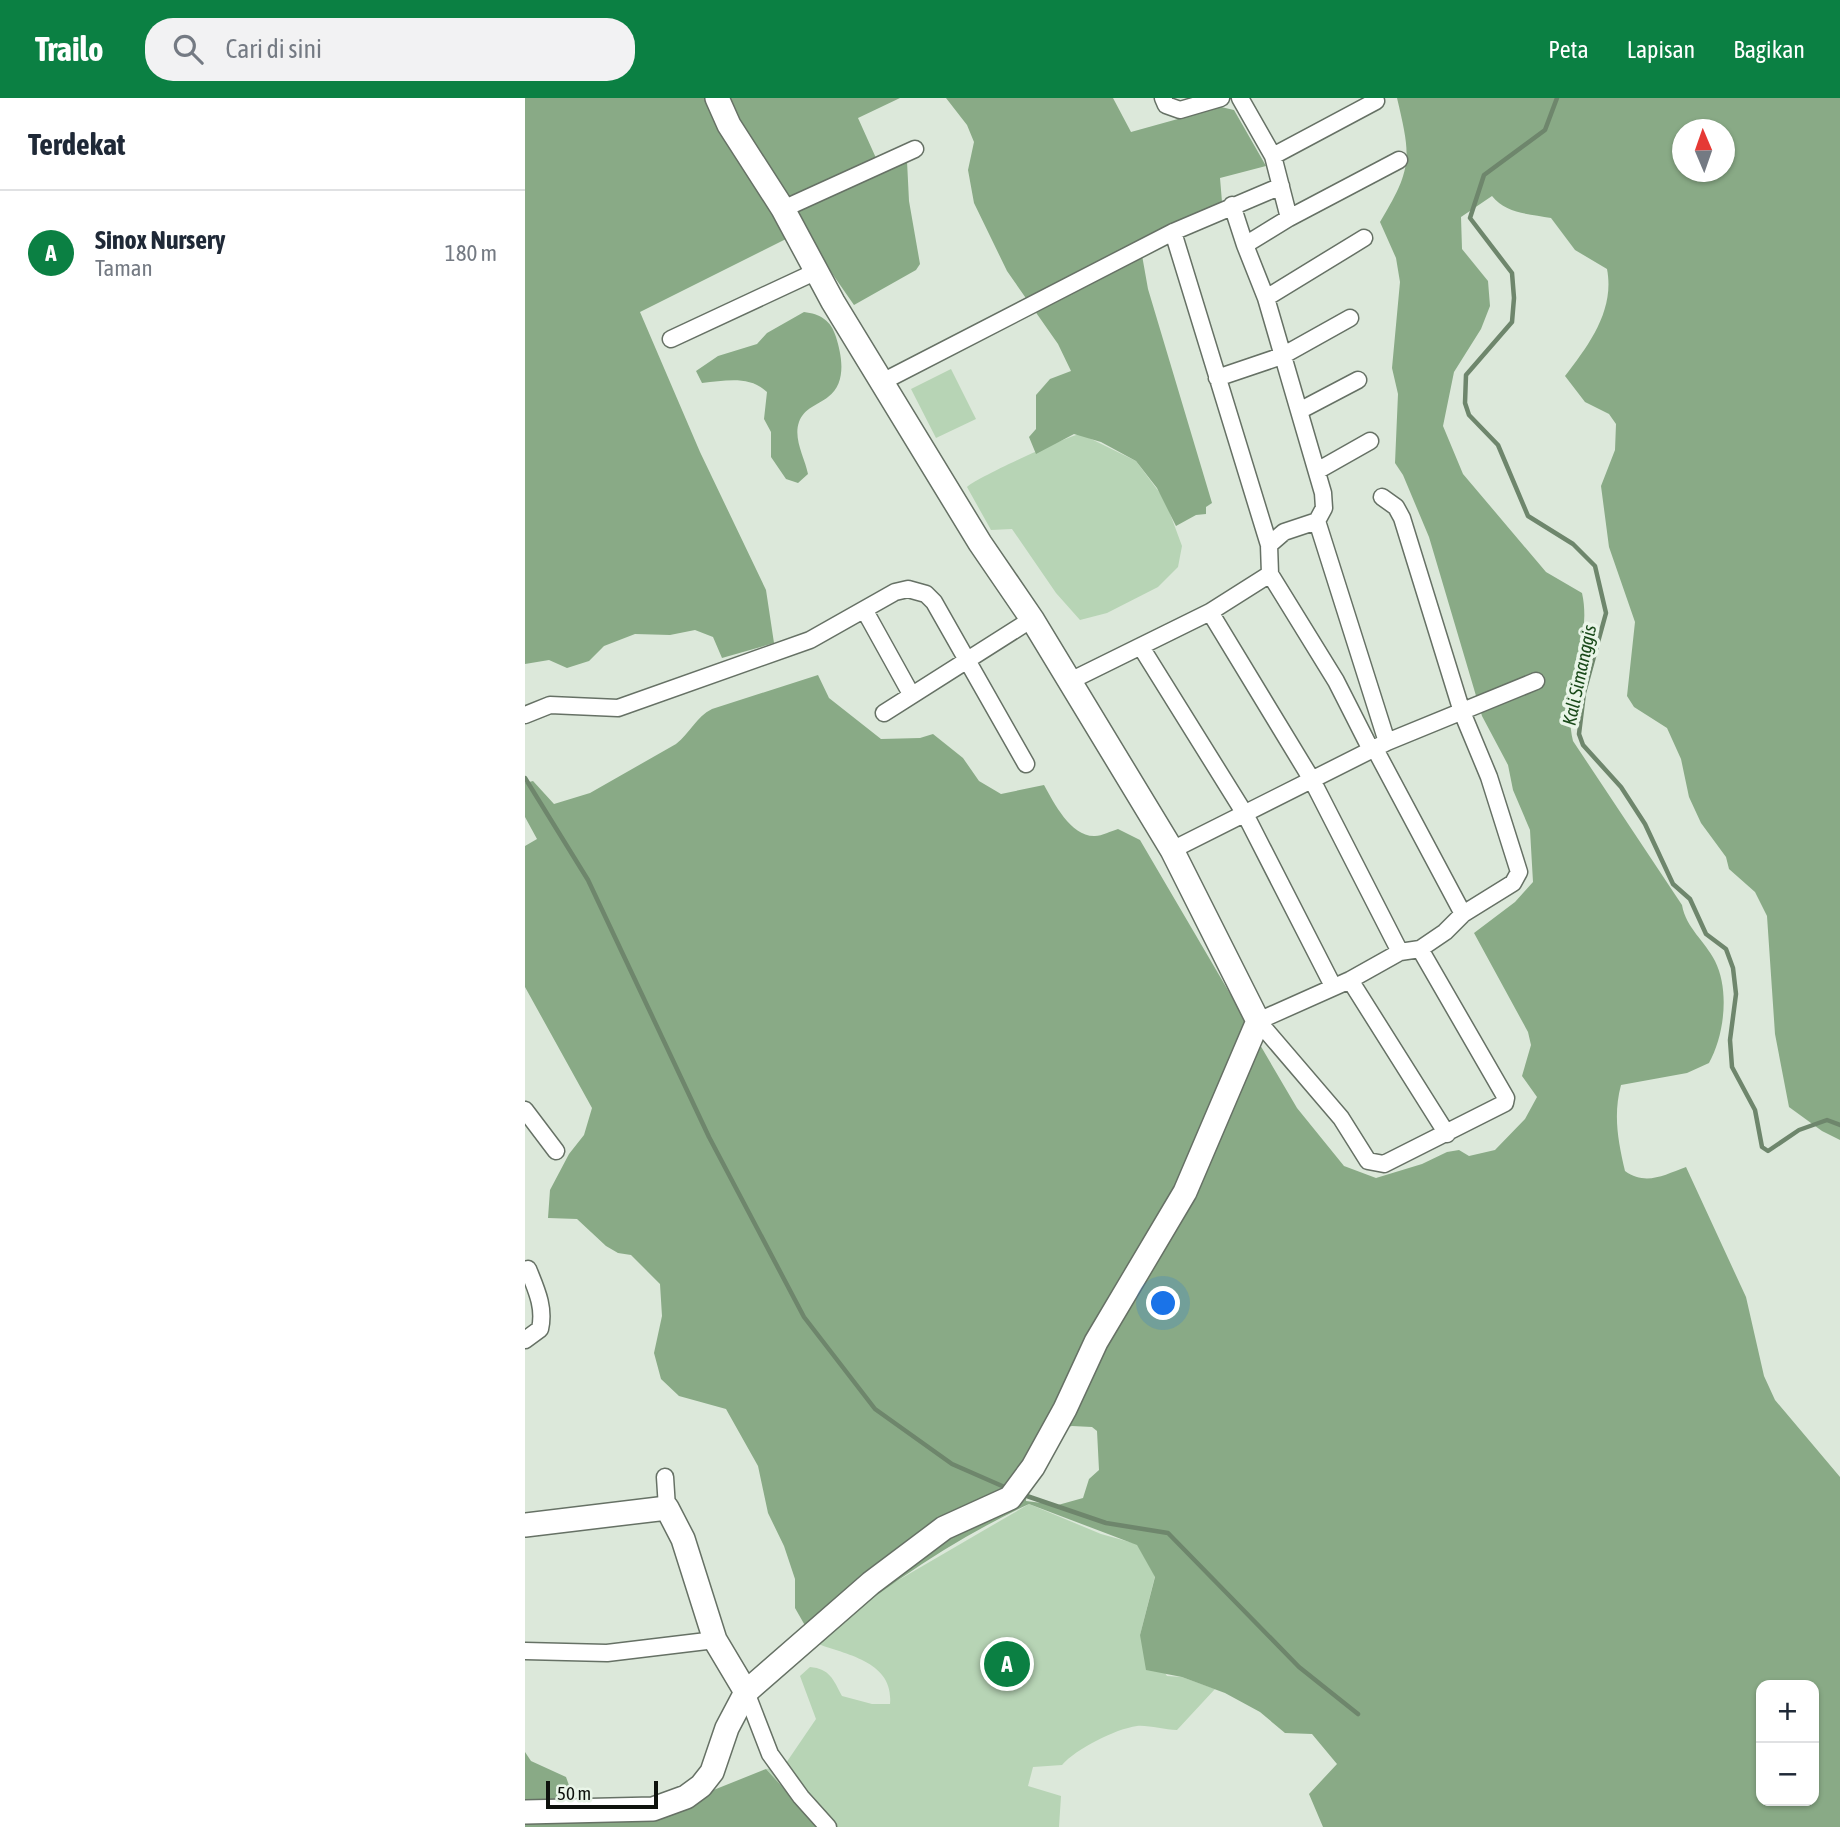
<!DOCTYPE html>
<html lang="id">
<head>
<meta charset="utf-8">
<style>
	body { margin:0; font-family:"Asap Condensed",sans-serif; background:#f2f2f3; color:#1f2937 }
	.controls { position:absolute; right:21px; bottom:21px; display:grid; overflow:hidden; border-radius:14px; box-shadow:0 2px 5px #0004 }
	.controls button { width:63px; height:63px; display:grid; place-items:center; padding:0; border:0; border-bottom:2px solid #e0e1e3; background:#fff; color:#1f2937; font:35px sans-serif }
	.compass { position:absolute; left:1147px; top:21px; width:63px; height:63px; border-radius:50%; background:#fff; box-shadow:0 2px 5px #0004; rotate:358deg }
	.scale { position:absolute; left:21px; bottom:18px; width:112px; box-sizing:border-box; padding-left:7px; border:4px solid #0e120d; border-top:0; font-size:19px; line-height:24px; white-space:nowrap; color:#0e120d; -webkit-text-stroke:5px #e9f5e8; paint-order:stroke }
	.you { position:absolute; left:639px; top:1206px; width:24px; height:24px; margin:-18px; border:5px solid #fff; border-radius:50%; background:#1a73e8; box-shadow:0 0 0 10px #1a73e833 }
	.badge { display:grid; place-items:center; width:46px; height:46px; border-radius:50%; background:#0b8043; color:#fff; font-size:23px; font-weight:700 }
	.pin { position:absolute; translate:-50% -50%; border:4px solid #fff; box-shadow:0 2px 7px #0006 }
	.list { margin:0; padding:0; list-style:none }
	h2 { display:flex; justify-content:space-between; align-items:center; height:91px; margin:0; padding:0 28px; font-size:30px }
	h2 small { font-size:23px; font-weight:400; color:#747a83 }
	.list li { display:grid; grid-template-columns:46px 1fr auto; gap:21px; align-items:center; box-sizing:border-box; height:126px; padding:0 28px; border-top:2px solid #e0e1e3 }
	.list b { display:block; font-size:26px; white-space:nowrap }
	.list p { margin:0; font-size:23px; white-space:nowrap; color:#747a83 }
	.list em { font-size:23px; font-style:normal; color:#747a83 }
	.icon { flex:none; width:38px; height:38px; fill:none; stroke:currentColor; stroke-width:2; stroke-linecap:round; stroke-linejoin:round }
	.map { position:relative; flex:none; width:1315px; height:1729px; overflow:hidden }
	header { display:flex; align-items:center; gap:42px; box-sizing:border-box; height:98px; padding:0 35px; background:#0b8043; color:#fff }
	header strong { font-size:33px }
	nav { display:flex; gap:38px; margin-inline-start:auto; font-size:24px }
	.search { width:490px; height:63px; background:#f2f2f3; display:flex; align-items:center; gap:18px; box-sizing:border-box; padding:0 24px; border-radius:28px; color:#747a83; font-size:26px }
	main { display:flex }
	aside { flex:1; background:#fff }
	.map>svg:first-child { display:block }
	.green { fill:#b7d4b5 }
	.forest { fill:#89aa86; fill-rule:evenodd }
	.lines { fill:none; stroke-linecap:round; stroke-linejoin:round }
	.stream { stroke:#6e866c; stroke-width:4.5 }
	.street-casing { stroke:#667165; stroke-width:19 }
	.secondary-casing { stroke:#667165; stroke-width:26 }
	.street { stroke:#fff; stroke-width:16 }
	.secondary { stroke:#fff; stroke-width:23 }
	.labels { text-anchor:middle; stroke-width:7; stroke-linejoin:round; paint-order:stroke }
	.water-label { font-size:19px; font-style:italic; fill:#194919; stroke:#e9f5e8 }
</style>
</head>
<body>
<header>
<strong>Trailo</strong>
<div class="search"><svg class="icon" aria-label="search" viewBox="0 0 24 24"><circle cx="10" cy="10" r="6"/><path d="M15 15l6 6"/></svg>Cari di sini</div>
<nav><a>Peta</a><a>Lapisan</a><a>Bagikan</a></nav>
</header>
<main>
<aside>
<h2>Terdekat<small></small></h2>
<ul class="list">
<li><span class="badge">A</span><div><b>Sinox Nursery</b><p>Taman</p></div><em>180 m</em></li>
</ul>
</aside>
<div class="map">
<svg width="1315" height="1729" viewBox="0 0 1315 1729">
	<rect width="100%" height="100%" fill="#dce8da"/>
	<path class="green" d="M426,271L451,321L411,340L386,291Z
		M556,336L611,363L640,402L657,448L653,469L633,489L582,515L555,522L531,495L487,431L466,432L442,389C449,381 546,336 556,336Z
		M504,1406L576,1436L612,1446L630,1478L615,1537L642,1578L657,1579L690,1591L652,1632C639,1632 624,1627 612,1628C590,1631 551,1651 537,1667L508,1669L503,1688L536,1698L534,1729H294L241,1671L259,1668L291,1621L275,1578L285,1569C305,1571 308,1581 317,1598L347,1606H365C369,1564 323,1557 290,1545L353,1494Z"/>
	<path class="forest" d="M0,0H375L333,20L351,60L382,63L384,103L395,166L391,172L329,207L281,138L261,141L115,214L175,354L241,492L249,545L197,560L188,539L170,532L145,537L110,536L79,548L64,563L42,570L24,562L0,566Z
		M421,0H588L606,34L696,9L709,12L741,68L695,80L697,104L615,146L623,191L687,405L681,409V416L671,417L651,428L632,390L611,363L576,344L549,336L511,356L504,339L511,331V297L525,281L546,273L533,246L482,173L449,105L443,72L449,44L442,27Z
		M872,0H1315V1042L1297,1033L1264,1009L1250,936L1242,818L1230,794L1204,771L1201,759L1176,725L1164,699L1156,661L1142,630L1109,609L1102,598L1110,524L1084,449L1076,388L1090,352L1091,326L1084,316L1060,304L1040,278C1064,247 1090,212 1082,171L1050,152L1026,120C1005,116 981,116 967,98L936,119L937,151L963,183L965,208L956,231L929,274L918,328L938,376L1021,474L1057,495C1068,544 1036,594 1048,643L1157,807C1161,830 1180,843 1190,863C1205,893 1199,938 1184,965L1162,975L1096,987C1088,1017 1093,1043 1100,1073C1121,1088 1139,1077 1161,1069L1221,1199L1239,1278L1250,1302L1315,1379V1729H798L784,1696L812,1666L787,1636L760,1635L735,1614L700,1595L657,1579L621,1572L615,1537L630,1479L612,1447L504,1406C427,1442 356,1491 290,1545L270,1510V1481L259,1448L243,1415L233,1368L201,1311L154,1298L136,1281L129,1255L137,1218L135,1186L106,1157L93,1155L81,1148L52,1121L23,1120L25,1092L44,1056L59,1037L67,1010L0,889V748L12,741L0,719V685L8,683L29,706L65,695L151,646C165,635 171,619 187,611L293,577L304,600L356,641L395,640L408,636L438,660L454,683L476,696L519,687C529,705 546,739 570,738C577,738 586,733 593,731L615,742L772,1010L819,1068L851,1080L897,1066L922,1054L934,1052L944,1058L970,1052L1000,1021L1012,999L997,978L1006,947L1003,934L949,835L990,804L1008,784L1005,732L988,692L983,667L957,618L904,439L878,377L870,365L873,296L867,270L875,184L871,160L855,124C888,70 886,59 872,0ZM1157,32H1199V74H1157ZM547,1328L567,1329L572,1333L574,1372L564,1381L558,1400L533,1407L501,1403L502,1391L534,1331ZM1236,1587H1289V1703H1236Z
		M279,214C295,216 306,222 311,239C317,258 322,285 303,299C293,307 279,310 274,324C268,341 280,360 283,376L273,385L261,381L246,359V334L239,321L242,294C224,277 200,283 177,285L171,273L193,258L232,246L242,235Z
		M0,1654L6,1663L41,1679L50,1704L176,1697L241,1671L294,1729H0Z"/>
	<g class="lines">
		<path class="stream" d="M1032,0L1020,32L959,77L945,120L987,175L989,200L987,224L941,277L940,305L944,317L973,347L1003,418L1048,446L1070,468L1081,515L1059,595L1054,636L1058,647L1096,689L1120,726L1148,786L1165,801L1181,836L1201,851L1208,870L1211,896L1205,942L1207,969L1230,1012L1237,1049L1243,1053L1274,1032L1302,1022L1315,1027
			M0,680L63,782L184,1039L279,1219L350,1311L427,1366L484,1391
			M496,1396L581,1425L643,1435L774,1569L833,1616"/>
		<g class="street-casing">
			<path id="street" d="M638,0L641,7L655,12L696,0
				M748,58L851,3
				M707,107L720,147
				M258,111L390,51
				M764,120L874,62
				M648,134L744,447
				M741,200L839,140
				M146,241L292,173
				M692,280L757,258L825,220
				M357,284L648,134L756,88
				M774,313L833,282
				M792,373L845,343
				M857,399L871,409L877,420L937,614L964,679L994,774L988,785L938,816L920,834L895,851L875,854L825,882L733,923L816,1020L843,1063L859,1066L980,1005L981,1000L895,851
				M792,423L862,644
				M745,476L811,583L846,652
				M340,513L386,596
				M685,514L787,682L875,854
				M616,549L720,716L808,888
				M543,584L685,514L745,476L744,447L759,434L792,423L799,410L798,395L741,200L720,147L764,120L748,58L715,0
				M359,615L507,521
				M0,617L25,607L93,610L285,542L370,494L383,491L401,496L409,504L501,666
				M850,651L938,816
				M647,752L862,644L1011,583
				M825,882L922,1036
				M0,1012L31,1053
				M0,1242L15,1231C20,1209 11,1191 3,1171
				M140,1379L142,1410
				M0,1553L82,1555L190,1542
				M221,1594L245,1656L276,1699L303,1729"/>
		</g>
		<g class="secondary-casing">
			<path id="secondary" d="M0,1427L142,1410L158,1441L190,1542L221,1594
				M0,1714L128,1711L161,1699L176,1688L187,1674L202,1630L221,1594L346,1485L419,1430L485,1400L508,1369L540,1311L571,1244L660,1094L733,923L647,752L507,521L455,445L308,204L258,111L204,27L192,0"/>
		</g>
		<use href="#street" class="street"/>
		<use href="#secondary" class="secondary"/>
	</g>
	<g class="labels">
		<g class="water-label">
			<text transform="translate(1054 577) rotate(-78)" y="7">Kali Simanggis</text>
		</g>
	</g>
</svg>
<div class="controls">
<button>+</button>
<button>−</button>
</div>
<svg class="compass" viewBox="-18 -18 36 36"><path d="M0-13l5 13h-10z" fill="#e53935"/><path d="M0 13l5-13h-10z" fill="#747a83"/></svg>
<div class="scale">50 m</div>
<div class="you"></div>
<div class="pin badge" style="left:482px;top:1566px">A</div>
</div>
</main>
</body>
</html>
